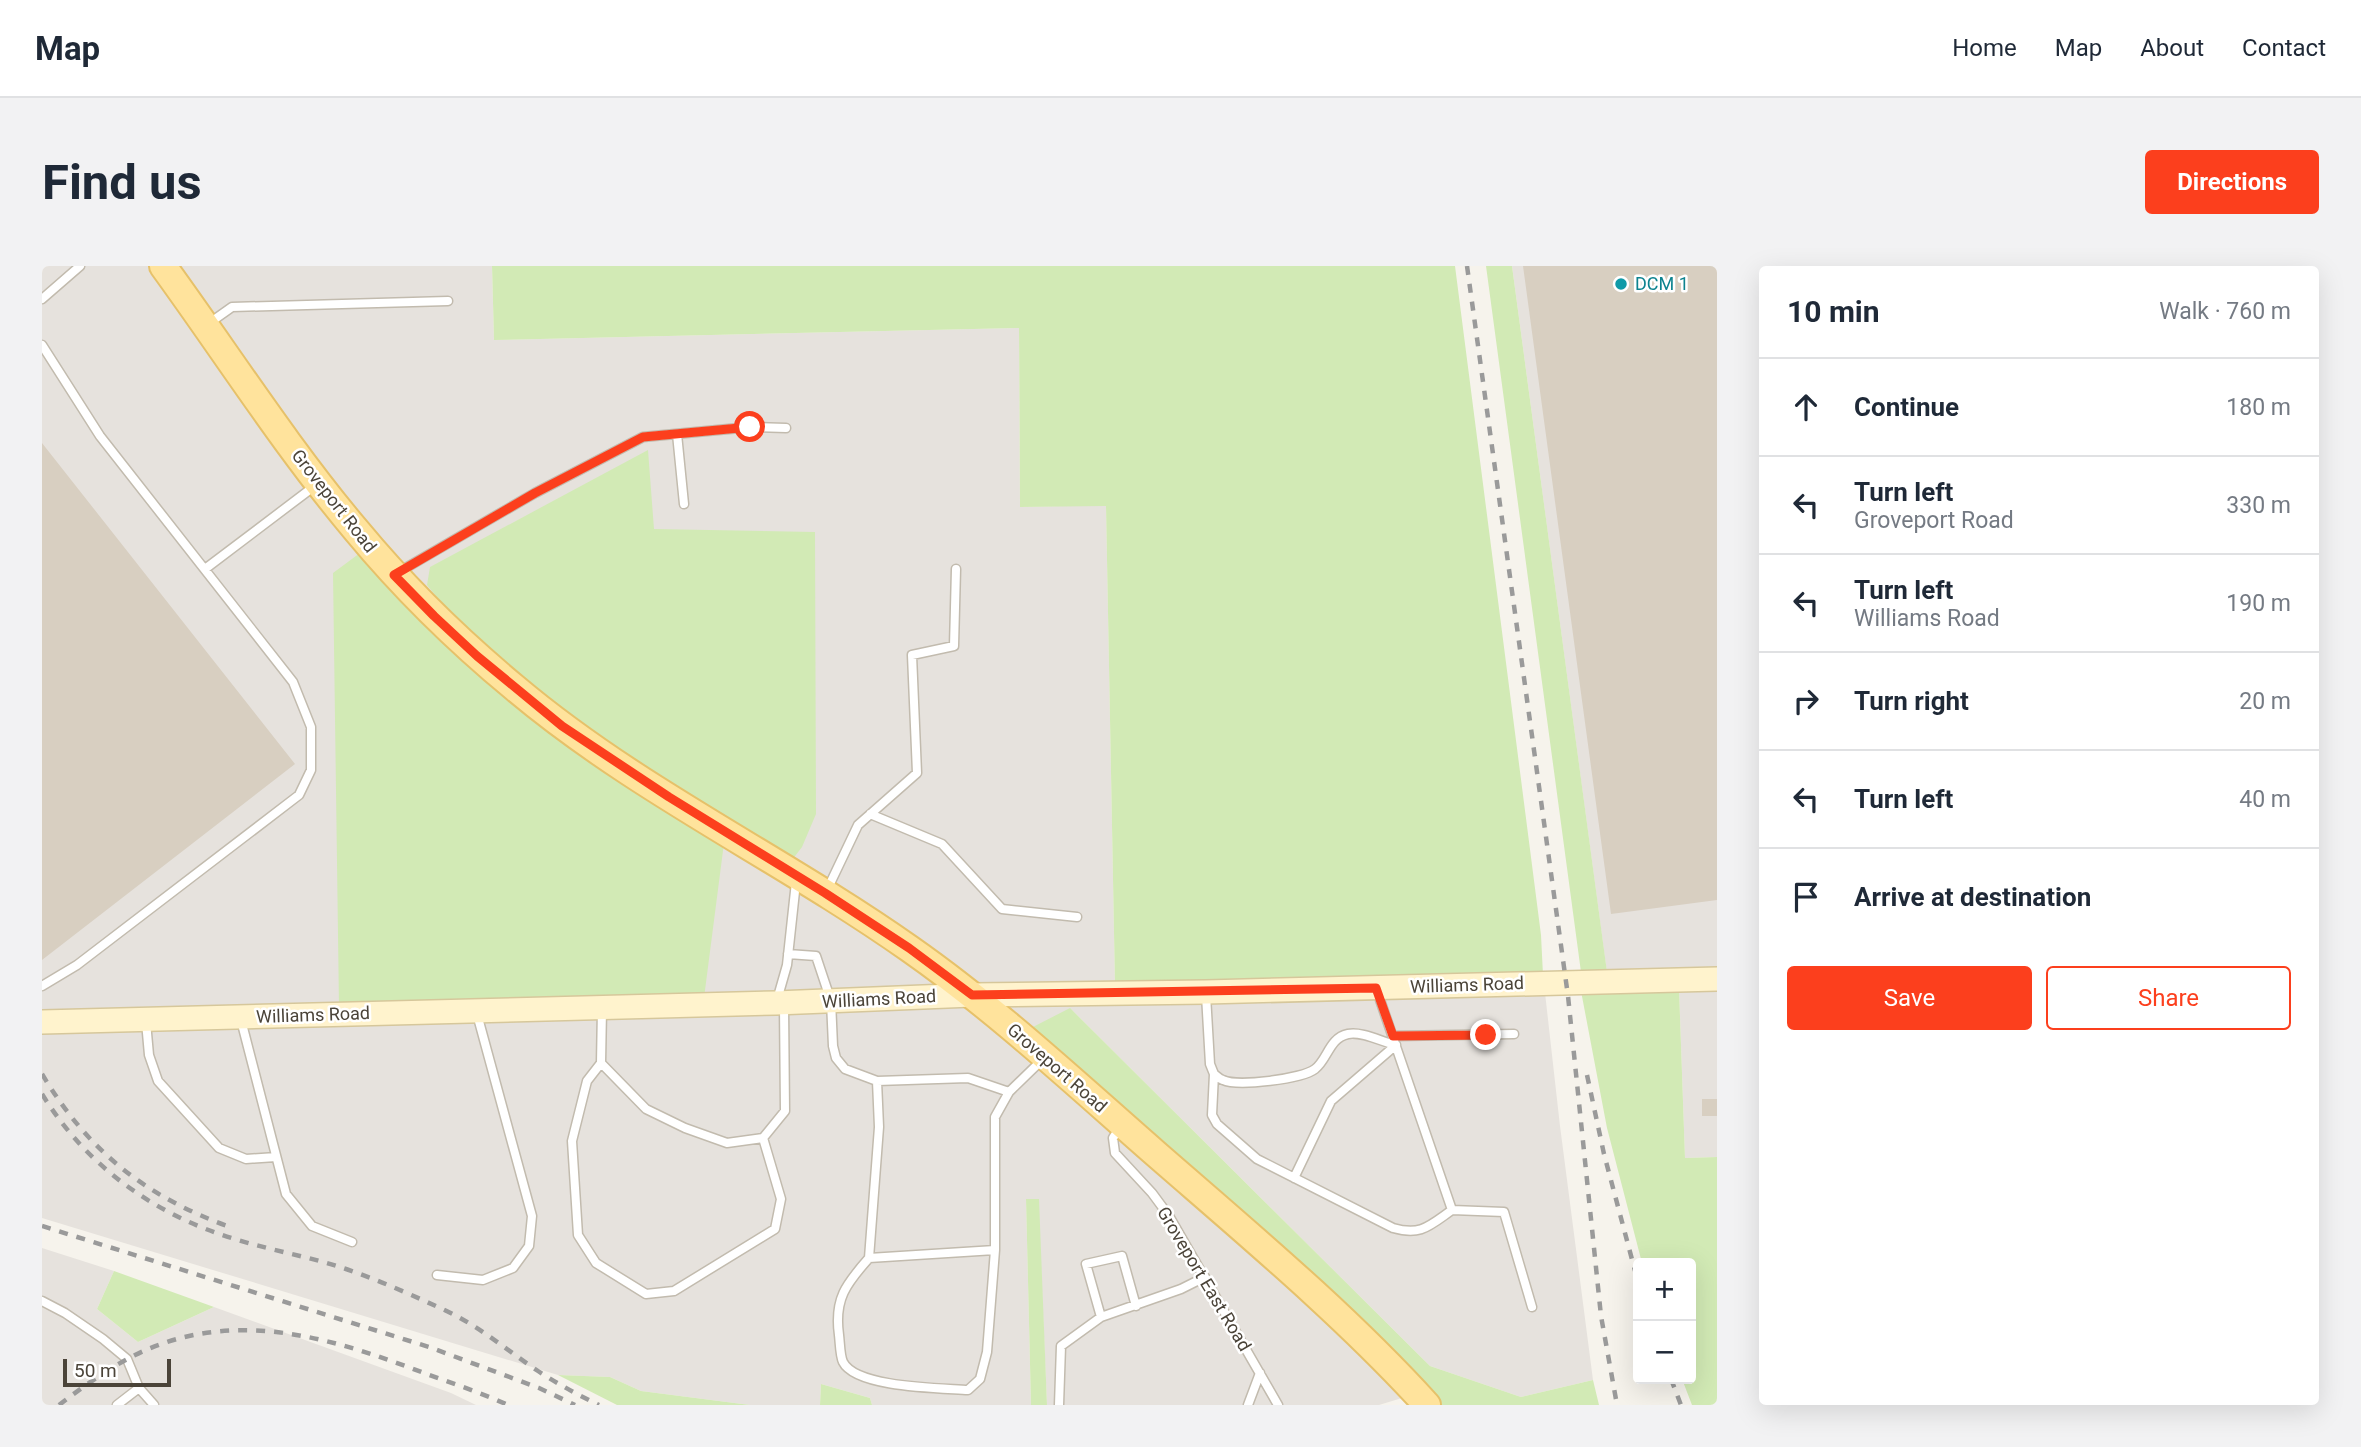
<!DOCTYPE html>
<html lang="en">
<head>
<meta charset="utf-8">
<style>
	body { margin:0; font-family:Roboto,sans-serif; background:#f2f2f3; color:#1f2937 }
	.controls { position:absolute; right:21px; bottom:21px; display:grid; overflow:hidden; border-radius:7px; box-shadow:0 7px 28px #0002 }
	.controls button { width:63px; height:63px; display:grid; place-items:center; padding:0; border:0; border-bottom:2px solid #e0e1e3; background:#fff; color:#1f2937; font:35px sans-serif }
	.scale { position:absolute; left:21px; bottom:18px; width:108px; box-sizing:border-box; padding-left:7px; border:4px solid #4b4439; border-top:0; font-size:19px; line-height:24px; white-space:nowrap; color:#4b4439; -webkit-text-stroke:5px #fff; paint-order:stroke }
	.stop { position:absolute; width:21px; height:21px; margin:-16px; border:5px solid #fc3f1d; border-radius:50%; background:#fff }
	.stop.end { background:#fc3f1d; border-color:#fff; box-shadow:0 2px 7px #0008 }
	.list { margin:0; padding:0; list-style:none }
	h2 { display:flex; justify-content:space-between; align-items:center; height:91px; margin:0; padding:0 28px; font-size:30px }
	h2 small { font-size:23px; font-weight:400; color:#747a83 }
	.list li { display:grid; grid-template-columns:46px 1fr auto; gap:21px; align-items:center; box-sizing:border-box; height:98px; padding:0 28px; border-top:2px solid #e0e1e3 }
	.list b { display:block; font-size:26px; white-space:nowrap }
	.list p { margin:0; font-size:23px; white-space:nowrap; color:#747a83 }
	.list em { font-size:23px; font-style:normal; color:#747a83 }
	.actions { display:flex; gap:14px; padding:21px 28px }
	.actions a { flex:1; padding:16px 0; border:2px solid #fc3f1d; border-radius:7px; text-align:center; font-size:24px; color:#fc3f1d }
	.actions .main { background:#fc3f1d; color:#fff }
	.icon { flex:none; width:38px; height:38px; fill:none; stroke:currentColor; stroke-width:2; stroke-linecap:round; stroke-linejoin:round }
	.map { position:relative; flex:none; width:1675px; height:1139px; overflow:hidden; border-radius:7px }
	header { display:flex; align-items:center; gap:42px; box-sizing:border-box; height:98px; padding:0 35px; background:#fff; border-bottom:2px solid #e0e1e3 }
	header strong { font-size:33px }
	nav { display:flex; gap:38px; margin-inline-start:auto; font-size:24px }
	.intro { display:flex; align-items:center; justify-content:space-between; box-sizing:border-box; height:168px; padding:0 42px }
	h1 { margin:0; font-size:49px }
	.button { padding:18px 32px; border-radius:7px; background:#fc3f1d; color:#fff; font-size:24px; font-weight:700 }
	main { display:flex; gap:42px; padding:0 42px }
	aside { flex:1; background:#fff; border-radius:7px; box-shadow:0 7px 28px #0002 }
	.map>svg:first-child { display:block }
	.industrial { fill:#e6e2dd }
	.green { fill:#d2eab5 }
	.building { fill:#d8cfc1 }
	.lines { fill:none; stroke-linecap:round; stroke-linejoin:round }
	.service-casing { stroke:#c2bbae; stroke-width:11 }
	.secondary-casing { stroke:#d6c79b; stroke-width:26 }
	.primary-casing { stroke:#e6c16a; stroke-width:30 }
	.service { stroke:#fff; stroke-width:8 }
	.secondary { stroke:#fff3cd; stroke-width:23 }
	.primary { stroke:#ffe39c; stroke-width:26 }
	.rail { stroke:#9a9a9a; stroke-width:4.5; stroke-dasharray:9 9; stroke-linecap:butt }
	.route { stroke:#fc3f1d; stroke-width:9 }
	.culture-dot { fill:#0f9aa8; stroke:#fff; stroke-width:2.5 }
	.labels { text-anchor:middle; stroke-width:5; stroke-linejoin:round; paint-order:stroke }
	.culture-label { font-size:18px; fill:#0d838f; stroke:#fff; text-anchor:start }
	.street-label { font-size:18px; fill:#4b4439; stroke:#fff }
</style>
</head>
<body>
<header>
<strong>Map</strong>
<nav><a>Home</a><a>Map</a><a>About</a><a>Contact</a></nav>
</header>
<div class="intro"><h1>Find us</h1><a class="button">Directions</a></div>
<main>
<div class="map">
<svg width="1675" height="1139" viewBox="0 0 1675 1139">
	<rect width="100%" height="100%" fill="#f6f3ec"/>
	<path class="industrial" d="M0,0H450L452,74L977,62L978,241L1064,239L1073,720L1501,709L1518,860L1551,1114L1479,1131L1388,1100L1028,742L1253,995L1360,1132L1337,1139H1005L996,933H984L989,1139H830L828,1132L779,1118L778,1139H708L599,1125L568,1111L516,1109L0,952Z
		M1470,0H1675V891L1643,892L1637,722H1567Z
		M0,982L72,1005L55,1043L96,1076L172,1041L409,1127L434,1139H0Z"/>
	<path class="green" d="M450,0H1413L1499,669L1501,709L1073,720L1064,240L978,241L977,62L452,74Z
		M1444,0H1470L1565,706H1539Z
		M606,184L612,263L773,266L774,548L760,581L750,594C623,514 480,437 385,319L388,301Z
		M318,287L394,371L473,437L682,577L662,732L297,741L291,307Z
		M1637,722L1643,892L1675,891V1139H1650L1640,1113H1649V997H1600L1565,862L1539,725Z
		M1028,742L1388,1100L1479,1131L1551,1114L1557,1139H1398L1383,1121L989,762Z
		M984,933H997L1005,1139H989Z
		M72,1005L172,1041L96,1076L55,1043Z
		M516,1109L568,1111L599,1125L708,1139H575Z
		M779,1118L828,1132L830,1139H778Z"/>
	<path class="building" d="M1481,0H1675V634L1569,648Z
		M0,177L253,498L0,694Z
		M1660,833H1675V850H1660Z"/>
	<g class="lines">
		<g class="service-casing">
			<path id="service" d="M0,33L38,0
				M166,58L190,41L406,35
				M0,79L58,170L251,416L269,461V504L257,529L35,699L0,720
				M635,168L642,238
				M163,303L274,219
				M355,307L493,227L601,171L708,161L744,162
				M828,548L900,578L960,643L1035,651
				M785,624L816,559L875,507L870,389L912,380L914,303
				M746,688L774,690L789,735L791,780L794,792L803,803L835,815L926,812L967,826
				M1335,725L1410,944L1462,946L1490,1041
				M1164,729L1168,798L1172,808L1170,849L1175,858L1215,893L1351,962C1379,970 1387,960 1410,944
				M735,734L745,699L754,616
				M560,743L559,797L604,843L643,862L685,877L721,872L743,845L742,740
				M199,754L244,928L270,960L310,976
				M104,756L107,789L116,815L177,882L204,893L234,891
				M1351,770L1472,768
				M559,797L545,815L530,875L536,969L554,997L604,1028L632,1025L733,963L739,933L721,872
				M1172,808C1175,810 1177,813 1181,814C1196,821 1260,813 1273,803C1286,793 1287,772 1306,768C1320,765 1340,776 1354,779
				M835,815L837,861L827,992L953,984V851L967,826L1001,793
				M1078,861L1071,872L1073,887L1110,927L1127,950L1236,1139
				M1252,912L1289,835L1354,779
				M827,992C804,1018 792,1033 797,1069C798,1077 798,1090 801,1096C814,1122 900,1122 926,1124L938,1113L945,1086L953,984
				M395,1009L441,1014L471,1002L487,980L490,950L435,748
				M0,1035L23,1047L61,1073L85,1093L97,1122L112,1139
				M1059,1051L1044,998L1080,990L1094,1040
				M75,1139L97,1122
				M1017,1139L1019,1080L1059,1051L1139,1023L1163,1011
				M1206,1139L1218,1107"/>
		</g>
		<g class="secondary-casing">
			<path id="secondary" d="M0,756L734,737L930,729L1164,726L1675,713"/>
		</g>
		<g class="primary-casing">
			<path id="primary" d="M121,0C185,88 244,181 314,264C362,322 415,374 473,422C594,524 739,592 868,683C955,744 1033,817 1113,887C1206,968 1302,1048 1385,1139"/>
		</g>
		<use href="#service" class="service"/>
		<use href="#secondary" class="secondary"/>
		<use href="#primary" class="primary"/>
		<path class="rail" d="M1425,0L1526,730L1559,1050L1575,1139
			M0,808C46,885 104,931 188,961
			M1545,809L1562,888L1596,1016
			M0,828C45,901 114,950 196,974C232,985 269,991 304,1003C336,1014 368,1028 398,1042C435,1058 463,1083 496,1105C516,1118 536,1129 557,1139
			M0,960L387,1081L497,1122L533,1139
			M1629,1113L1639,1139
			M17,1139C50,1114 83,1090 122,1077C210,1047 298,1075 382,1107C410,1117 439,1127 466,1139"/>
	</g>
	<g class="lines">
		<path class="route" d="M708,161L601,171L493,227L352,309L392,350L435,390L520,460L627,531L783,627L867,682L930,729L1334,722L1351,770L1444,769"/>
	</g>
	<circle class="culture-dot" cx="1579" cy="18" r="7"/>
	<g class="labels">
		<g class="culture-label">
			<text x="1593" y="24">DCM 1</text>
		</g>
		<g class="street-label">
			<text transform="translate(292 235) rotate(52)" y="6">Groveport Road</text>
			<text transform="translate(1425 719) rotate(-2)" y="6">Williams Road</text>
			<text transform="translate(837 733) rotate(-3)" y="6">Williams Road</text>
			<text transform="translate(271 749) rotate(-2)" y="6">Williams Road</text>
			<text transform="translate(1015 802) rotate(41)" y="6">Groveport Road</text>
			<text transform="translate(1162 1013) rotate(59)" y="6">Groveport East Road</text>
		</g>
	</g>
</svg>
<div class="controls">
<button>+</button>
<button>−</button>
</div>
<div class="scale">50 m</div>
<div class="stop" style="left:708px;top:161px"></div>
<div class="stop end" style="left:1444px;top:769px"></div>
</div>
<aside>
<h2>10 min<small>Walk · 760 m</small></h2>
<ul class="list">
<li><svg class="icon" aria-label="ahead" viewBox="0 0 24 24"><path d="M12 20V5M6 11l6-6 6 6"/></svg><div><b>Continue</b></div><em>180 m</em></li>
<li><svg class="icon" aria-label="left" viewBox="0 0 24 24"><path d="M17 20v-9H6M10 6l-5 5 5 5"/></svg><div><b>Turn left</b><p>Groveport Road</p></div><em>330 m</em></li>
<li><svg class="icon" aria-label="left" viewBox="0 0 24 24"><path d="M17 20v-9H6M10 6l-5 5 5 5"/></svg><div><b>Turn left</b><p>Williams Road</p></div><em>190 m</em></li>
<li><svg class="icon" aria-label="right" viewBox="0 0 24 24"><path d="M7 20v-9h11M14 6l5 5-5 5"/></svg><div><b>Turn right</b></div><em>20 m</em></li>
<li><svg class="icon" aria-label="left" viewBox="0 0 24 24"><path d="M17 20v-9H6M10 6l-5 5 5 5"/></svg><div><b>Turn left</b></div><em>40 m</em></li>
<li><svg class="icon" aria-label="arrive" viewBox="0 0 24 24"><path d="M6 21V4h12l-3 4 3 4H6"/></svg><div><b>Arrive at destination</b></div></li>
</ul>
<div class="actions"><a class="main">Save</a><a>Share</a></div>
</aside>
</main>
</body>
</html>
